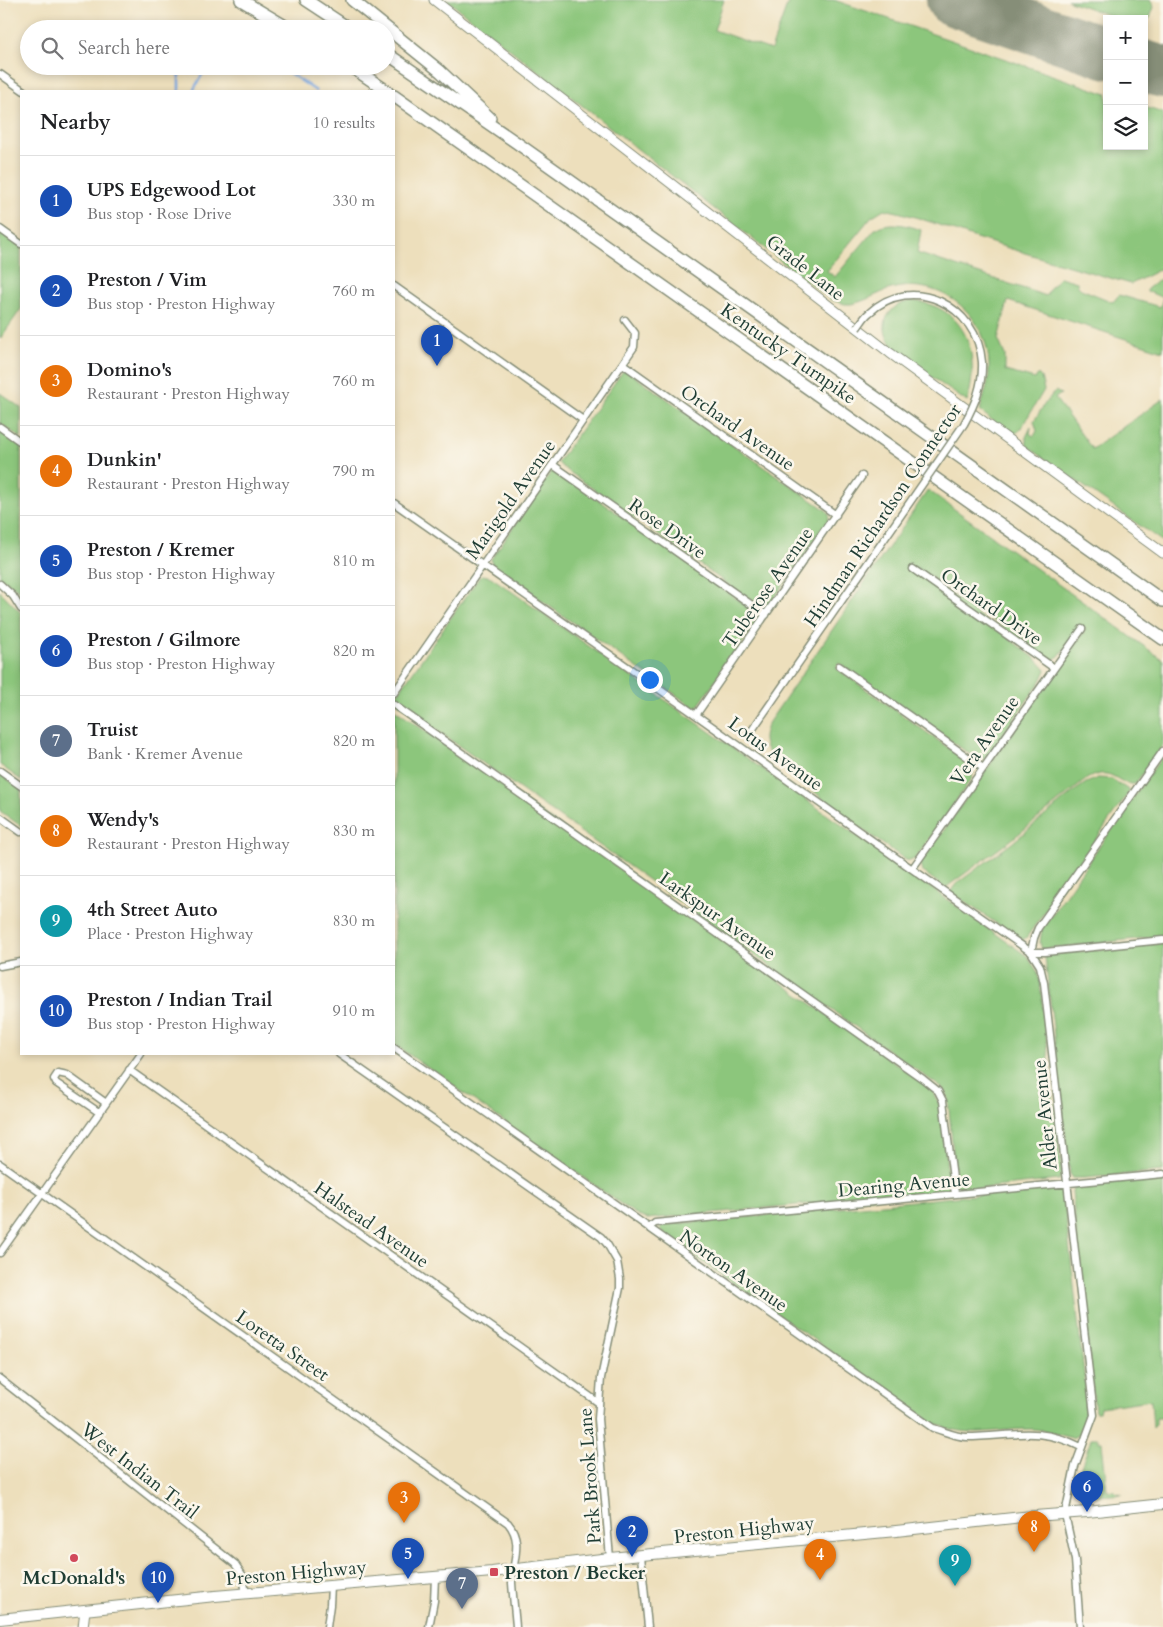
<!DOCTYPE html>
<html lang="en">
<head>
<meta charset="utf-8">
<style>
	body { margin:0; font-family:Cardo,serif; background:#f6f6f6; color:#202124 }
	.controls { position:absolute; right:15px; top:15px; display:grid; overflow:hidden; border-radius:0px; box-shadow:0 2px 8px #0003 }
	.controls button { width:45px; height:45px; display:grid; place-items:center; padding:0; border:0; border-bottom:1px solid #e0e0e0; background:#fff; color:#202124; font:25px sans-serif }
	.you { position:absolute; left:649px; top:679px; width:18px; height:18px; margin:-12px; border:4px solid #fff; border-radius:50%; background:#1a73e8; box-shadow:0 0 0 8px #1a73e833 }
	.badge { display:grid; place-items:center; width:32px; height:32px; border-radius:50%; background:#0b8043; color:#fff; font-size:16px; font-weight:700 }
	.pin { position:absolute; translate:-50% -41px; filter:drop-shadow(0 1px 2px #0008) }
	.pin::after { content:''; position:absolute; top:26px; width:18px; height:15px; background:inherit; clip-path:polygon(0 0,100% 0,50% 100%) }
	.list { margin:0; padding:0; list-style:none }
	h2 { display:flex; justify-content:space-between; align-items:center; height:65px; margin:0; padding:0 20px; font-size:21px }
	h2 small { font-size:16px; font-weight:400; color:#757577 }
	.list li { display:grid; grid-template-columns:32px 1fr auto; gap:15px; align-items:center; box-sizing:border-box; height:90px; padding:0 20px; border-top:1px solid #e0e0e0 }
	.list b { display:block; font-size:19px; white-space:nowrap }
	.list p { margin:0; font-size:16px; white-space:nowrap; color:#757577 }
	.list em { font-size:16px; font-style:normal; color:#757577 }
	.icon { flex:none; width:28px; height:28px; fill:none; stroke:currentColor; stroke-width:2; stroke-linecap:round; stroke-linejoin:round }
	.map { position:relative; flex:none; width:1163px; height:1627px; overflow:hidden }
	.search { position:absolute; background:#fff; box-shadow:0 2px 8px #0003; left:20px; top:20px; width:375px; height:55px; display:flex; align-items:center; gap:12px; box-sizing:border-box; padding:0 18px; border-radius:28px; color:#757577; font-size:19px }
	.panel { position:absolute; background:#fff; box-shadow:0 2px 8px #0003; left:20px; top:90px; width:375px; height:965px; border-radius:0px }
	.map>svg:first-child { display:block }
	.green { fill:#8cc67b; stroke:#568258 }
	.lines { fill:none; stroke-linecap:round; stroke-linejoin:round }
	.stream { stroke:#77a6e0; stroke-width:2.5 }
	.runway { stroke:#868e78; stroke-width:52 }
	.minor-casing { stroke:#868e78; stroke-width:9 }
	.secondary-casing { stroke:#868e78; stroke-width:11 }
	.primary-casing { stroke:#868e78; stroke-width:12 }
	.motorway-casing { stroke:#868e78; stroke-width:14 }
	.minor { stroke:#fff; stroke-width:6 }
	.secondary { stroke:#fff; stroke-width:9 }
	.primary { stroke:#fff; stroke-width:10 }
	.motorway { stroke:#fff; stroke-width:11 }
	.minor-bridge-casing { stroke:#868e78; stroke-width:9; stroke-linecap:butt }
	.minor-bridge { stroke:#fff; stroke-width:6 }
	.poi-dot { fill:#d1495b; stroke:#fbf7ec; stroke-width:2 }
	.labels { text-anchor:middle; stroke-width:5; stroke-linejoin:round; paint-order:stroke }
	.street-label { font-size:19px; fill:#1f3d34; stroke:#fbf7ec }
	.poi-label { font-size:19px; font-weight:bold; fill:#1f3d34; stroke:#fbf7ec; text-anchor:start }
</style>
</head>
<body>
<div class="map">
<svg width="1163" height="1627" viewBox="0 0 1163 1627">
	<rect width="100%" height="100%" fill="#fbf7ec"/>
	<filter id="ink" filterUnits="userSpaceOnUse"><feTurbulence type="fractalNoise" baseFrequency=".02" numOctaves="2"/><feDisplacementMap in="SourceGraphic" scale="10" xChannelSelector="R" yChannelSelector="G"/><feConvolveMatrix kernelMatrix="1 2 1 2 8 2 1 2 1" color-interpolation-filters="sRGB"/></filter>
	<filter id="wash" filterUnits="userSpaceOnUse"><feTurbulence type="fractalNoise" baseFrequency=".0096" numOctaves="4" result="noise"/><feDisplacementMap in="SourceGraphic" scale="20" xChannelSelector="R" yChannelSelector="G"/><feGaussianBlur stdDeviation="1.12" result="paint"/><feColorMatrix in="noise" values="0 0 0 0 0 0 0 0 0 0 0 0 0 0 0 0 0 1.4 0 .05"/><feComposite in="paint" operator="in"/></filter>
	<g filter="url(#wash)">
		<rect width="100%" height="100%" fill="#eddfbc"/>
		<path class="green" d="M447,0H724L714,30L771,50L789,0H834L1107,94V146H1144V107L1163,113V268L1131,284C1079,269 1027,254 976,238C945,228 916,215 884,209L871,217L827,271L835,277L875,229C888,220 908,225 921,230L917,253L1046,296L1050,288L1060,277L1077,282L1078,286L1081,289L1113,302L1119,295L1160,307L1163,298L1147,291V289L1163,277V351L1008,301L998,339L1005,355V371L1035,379L1038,374L1041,377L1044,390L1020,430L1016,433L1011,434L980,411C983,397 989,384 989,370C991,322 949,281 901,287C882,289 869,301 851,304H845L831,300Z
			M1067,0H1150L1154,7L1150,18L1144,21V19H1119Z
			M0,232L21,247V309L0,339Z
			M913,301C968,307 981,356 967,402C952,391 895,353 888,339C884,332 884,324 887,317C893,306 902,302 913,301Z
			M623,371H627L826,510L829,514L828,522L767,608L764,609L757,605L561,466L558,462Z
			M1055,391L1061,394L1055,398L1092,449L1163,399V542L1027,446L1026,437L1031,427L1030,434L1034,436L1037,431L1034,421L1044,405Z
			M0,393L21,408V438L0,423Z
			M0,431L21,446V592L0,577Z
			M554,471L557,472L585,490L761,616L696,709L492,566L491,559L494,555L551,472Z
			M928,490L1163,660V745L1135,784C1117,786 1114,765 1088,778L1011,840L945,888L922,871L920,864L1086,629L1081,626L1059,656L1051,661L918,568L915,567L1036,659L1046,670L1041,681L985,759H977L839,663L836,668L971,764L973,772L972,778L916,858L910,861L906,860L850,821L771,756C762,744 762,735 769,722Z
			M483,575L491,577L1027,956L1037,971L1040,983L1062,1173L1059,1180L966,1190L959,1188L956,1185L948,1099L946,1092L942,1088L397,702L396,696L478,579Z
			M0,591L21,613V780L0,765Z
			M394,709L932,1089L941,1108L949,1189L945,1191L647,1219L638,1216L394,1044Z
			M1163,755V936L1042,949L1040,943L1042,929Z
			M0,774L21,789V826L0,811Z
			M1098,778L1112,779L1130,791L1026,938L1021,940L950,892L956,884L1012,843L1076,790L1086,783Z
			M1163,943V1171L1084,1178H1073L1070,1174L1045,957L1048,955Z
			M1163,1177V1418H1156V1425L1153,1428L1151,1400L1100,1407L1099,1412H1095L1072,1191L1074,1186Z
			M1060,1187L1063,1191L1086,1391L1085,1418L1080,1434L1072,1438C1058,1435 1045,1429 1030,1429C991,1429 972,1439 933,1423L673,1241L663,1233L660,1229L663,1225Z
			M1091,1438H1098L1099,1442H1102L1107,1490L1115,1491L1117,1493L1123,1494L1087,1497L1081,1491H1079L1085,1498H1082C1069,1484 1088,1454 1091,1438Z"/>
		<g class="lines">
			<path class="stream" d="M173,66L179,76V91
				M279,66L316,91
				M193,91L207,66"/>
			<path class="runway" d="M952,0L1107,53
				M1144,66L1163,72"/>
		</g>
	</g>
	<g filter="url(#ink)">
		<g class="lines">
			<g class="minor-casing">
				<path id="minor" d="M0,74L24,91
					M0,229L21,244
					M394,286L583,420
					M623,364L836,515
					M0,427L21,442
					M553,465L766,615
					M394,503L696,715L912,869L1031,952H1045L1163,940
					M913,569L1054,668
					M0,584L13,596L21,609
					M839,666L983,768
					M394,693L634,347L635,333L625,320
					M394,705L923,1079L938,1091L943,1101L955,1194
					M696,715L862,476
					M0,771L21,786
					M0,817L21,832
					M912,869L1082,629
					M0,966L21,962
					M394,1048L933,1428C944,1431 956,1437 967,1437C1011,1437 1038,1425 1081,1447
					M339,1054L601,1237L607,1244L617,1261L620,1279V1288L601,1378L598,1419L610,1558
					M129,1070L599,1403
					M100,1113L56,1083L54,1079L58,1073L67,1075L106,1103
					M0,1164L508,1523C524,1542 512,1562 512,1583C513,1598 515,1613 516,1627
					M649,1228L655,1223L1163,1174
					M0,1253L141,1054
					M0,1379L235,1564L243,1576L246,1594
					M641,1556L648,1627
					M327,1627L330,1605L331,1586
					M429,1627L434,1601L435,1577
					M1080,1627L1075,1560L1065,1514L1075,1466L1094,1415L1044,983L1040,966L1031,952L1034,938L1038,928L1163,751"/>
			</g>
			<g class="secondary-casing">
				<path id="secondary" d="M434,0L890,353L1163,553
					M83,1627L85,1610"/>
			</g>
			<g class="primary-casing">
				<path id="primary" d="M0,1619L215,1596L492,1572L610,1558L896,1531L1022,1517L1087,1512L1163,1504"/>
			</g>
			<g class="motorway-casing">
				<path id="motorway" d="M241,0L290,29
					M306,0L350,29
					M352,0L440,71L490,118
					M386,53L517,143L1163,601
					M350,66L387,91
					M394,96L1163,639"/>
			</g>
			<use href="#minor" class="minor"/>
			<use href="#secondary" class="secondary"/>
			<use href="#primary" class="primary"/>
			<use href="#motorway" class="motorway"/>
			<g class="minor-bridge-casing">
				<path id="minor-bridge" d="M748,736L964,424C975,404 983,385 982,362C978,306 912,272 869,313C864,317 861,323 857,328"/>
			</g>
			<use href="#minor-bridge" class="minor-bridge"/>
		</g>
	</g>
	<g class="poi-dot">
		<circle cx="74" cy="1558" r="5"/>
		<rect x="489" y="1567" width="10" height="10" rx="2.5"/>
	</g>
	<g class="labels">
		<g class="street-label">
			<text transform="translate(806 267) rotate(38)" y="7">Grade Lane</text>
			<text transform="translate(789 353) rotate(35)" y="7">Kentucky Turnpike</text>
			<text transform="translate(738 427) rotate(35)" y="7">Orchard Avenue</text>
			<text transform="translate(510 499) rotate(-55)" y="7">Marigold Avenue</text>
			<text transform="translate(882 515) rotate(-56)" y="7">Hindman Richardson Connector</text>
			<text transform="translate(668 528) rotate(35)" y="7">Rose Drive</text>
			<text transform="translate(767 587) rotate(-55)" y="7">Tuberose Avenue</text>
			<text transform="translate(992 606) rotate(35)" y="7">Orchard Drive</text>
			<text transform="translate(984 740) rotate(-55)" y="7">Vera Avenue</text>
			<text transform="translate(776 753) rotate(36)" y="7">Lotus Avenue</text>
			<text transform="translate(718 915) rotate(35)" y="7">Larkspur Avenue</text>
			<text transform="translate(1044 1115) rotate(-96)" y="7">Alder Avenue</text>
			<text transform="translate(904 1184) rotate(-5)" y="7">Dearing Avenue</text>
			<text transform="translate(372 1224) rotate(35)" y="7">Halstead Avenue</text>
			<text transform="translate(734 1270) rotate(35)" y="7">Norton Avenue</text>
			<text transform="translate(283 1345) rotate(35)" y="7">Loretta Street</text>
			<text transform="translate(140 1470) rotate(38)" y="7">West Indian Trail</text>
			<text transform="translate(589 1476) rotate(-94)" y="7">Park Brook Lane</text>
			<text transform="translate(744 1529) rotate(-6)" y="7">Preston Highway</text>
			<text transform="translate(296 1572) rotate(-5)" y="7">Preston Highway</text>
		</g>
		<g class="poi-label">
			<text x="504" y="1579">Preston / Becker</text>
			<text x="74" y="1584" text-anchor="middle">McDonald's</text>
		</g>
	</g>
</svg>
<div class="controls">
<button>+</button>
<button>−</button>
<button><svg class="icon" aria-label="layers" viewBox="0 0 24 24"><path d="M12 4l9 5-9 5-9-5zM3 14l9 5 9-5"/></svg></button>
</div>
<div class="you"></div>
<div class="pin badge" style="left:437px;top:366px;background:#1a4fb4">1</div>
<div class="pin badge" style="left:632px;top:1557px;background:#1a4fb4">2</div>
<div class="pin badge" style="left:404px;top:1523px;background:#e8710a">3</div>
<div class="pin badge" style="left:820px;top:1580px;background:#e8710a">4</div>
<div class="pin badge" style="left:408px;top:1579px;background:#1a4fb4">5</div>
<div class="pin badge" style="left:1087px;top:1512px;background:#1a4fb4">6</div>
<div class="pin badge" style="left:462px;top:1609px;background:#5c6f8a">7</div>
<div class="pin badge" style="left:1034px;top:1552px;background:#e8710a">8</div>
<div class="pin badge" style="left:955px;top:1586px;background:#0f9aa8">9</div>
<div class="pin badge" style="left:158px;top:1603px;background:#1a4fb4">10</div>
<div class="search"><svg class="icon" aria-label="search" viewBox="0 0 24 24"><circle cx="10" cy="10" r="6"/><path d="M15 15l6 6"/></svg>Search here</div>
<section class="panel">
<h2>Nearby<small>10 results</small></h2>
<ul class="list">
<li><span class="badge" style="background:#1a4fb4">1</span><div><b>UPS Edgewood Lot</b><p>Bus stop · Rose Drive</p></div><em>330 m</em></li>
<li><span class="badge" style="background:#1a4fb4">2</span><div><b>Preston / Vim</b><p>Bus stop · Preston Highway</p></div><em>760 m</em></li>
<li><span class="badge" style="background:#e8710a">3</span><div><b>Domino's</b><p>Restaurant · Preston Highway</p></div><em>760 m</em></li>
<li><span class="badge" style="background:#e8710a">4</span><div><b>Dunkin'</b><p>Restaurant · Preston Highway</p></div><em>790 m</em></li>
<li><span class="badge" style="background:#1a4fb4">5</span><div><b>Preston / Kremer</b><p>Bus stop · Preston Highway</p></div><em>810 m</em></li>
<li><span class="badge" style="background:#1a4fb4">6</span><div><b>Preston / Gilmore</b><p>Bus stop · Preston Highway</p></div><em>820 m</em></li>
<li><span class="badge" style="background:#5c6f8a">7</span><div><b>Truist</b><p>Bank · Kremer Avenue</p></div><em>820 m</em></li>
<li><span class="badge" style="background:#e8710a">8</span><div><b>Wendy's</b><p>Restaurant · Preston Highway</p></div><em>830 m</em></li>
<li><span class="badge" style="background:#0f9aa8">9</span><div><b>4th Street Auto</b><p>Place · Preston Highway</p></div><em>830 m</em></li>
<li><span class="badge" style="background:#1a4fb4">10</span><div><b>Preston / Indian Trail</b><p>Bus stop · Preston Highway</p></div><em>910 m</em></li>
</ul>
</section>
</div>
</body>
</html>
